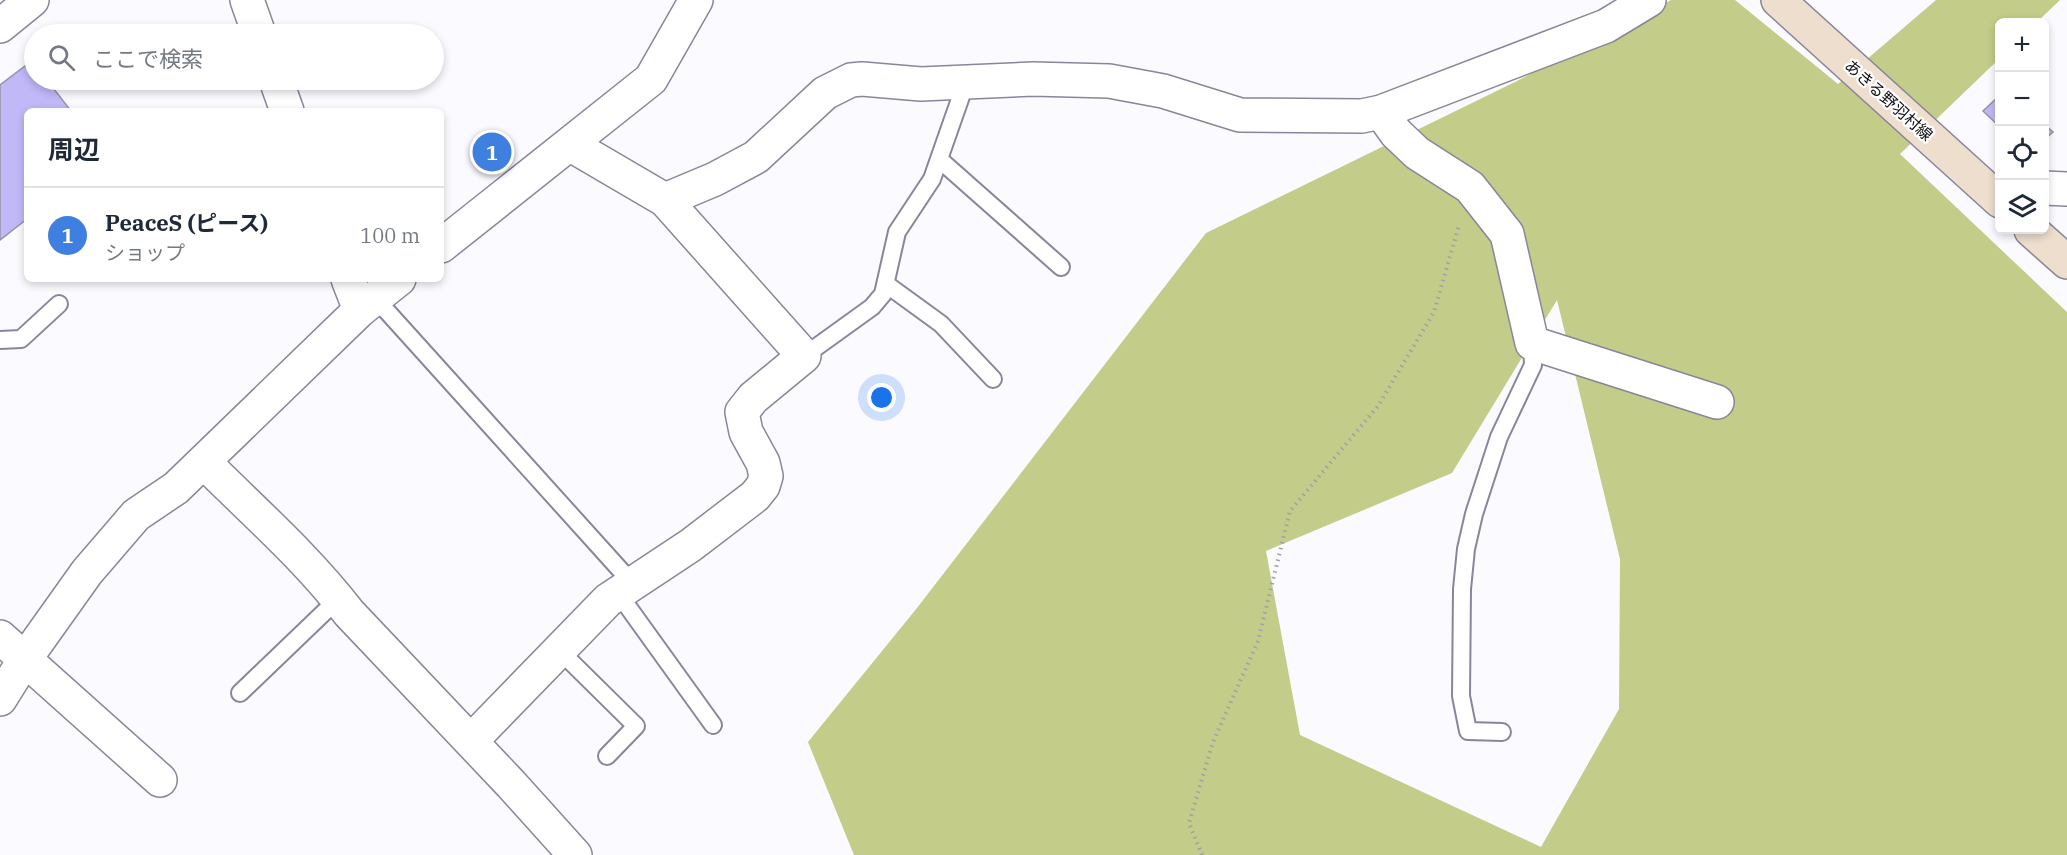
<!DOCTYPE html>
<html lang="ja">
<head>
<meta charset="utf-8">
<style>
	body { margin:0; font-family:"IBM Plex Serif","Noto Sans JP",serif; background:#f6f6f7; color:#1f2937 }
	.controls { position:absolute; right:18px; top:18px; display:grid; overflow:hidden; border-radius:9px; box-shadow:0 3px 9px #0003 }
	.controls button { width:54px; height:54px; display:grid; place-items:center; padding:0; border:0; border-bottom:2px solid #e0e1e3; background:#fff; color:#1f2937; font:30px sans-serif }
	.you { position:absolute; left:882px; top:398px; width:21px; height:21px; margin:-15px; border:4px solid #fff; border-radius:50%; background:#1a73e8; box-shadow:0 0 0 9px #1a73e833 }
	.badge { display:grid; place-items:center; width:39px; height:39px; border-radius:50%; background:#ea580c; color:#fff; font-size:20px; font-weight:700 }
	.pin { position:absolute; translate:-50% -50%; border:3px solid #fff; box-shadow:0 2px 6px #0006 }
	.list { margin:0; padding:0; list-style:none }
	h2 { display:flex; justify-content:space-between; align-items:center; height:78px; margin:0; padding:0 24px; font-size:26px }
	h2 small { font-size:20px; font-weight:400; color:#747a83 }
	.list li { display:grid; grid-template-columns:39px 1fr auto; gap:18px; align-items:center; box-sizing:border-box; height:96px; padding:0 24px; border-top:2px solid #e0e1e3 }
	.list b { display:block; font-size:22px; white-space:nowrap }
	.list p { margin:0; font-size:20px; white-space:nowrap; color:#747a83 }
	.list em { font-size:20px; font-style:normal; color:#747a83 }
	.icon { flex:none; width:33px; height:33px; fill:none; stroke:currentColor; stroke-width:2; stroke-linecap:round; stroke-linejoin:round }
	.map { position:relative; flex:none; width:2067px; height:855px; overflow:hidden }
	.search { position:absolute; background:#fff; box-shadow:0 3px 9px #0003; left:24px; top:24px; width:420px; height:66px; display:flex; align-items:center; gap:15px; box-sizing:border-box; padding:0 21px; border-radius:33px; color:#747a83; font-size:22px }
	.panel { position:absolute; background:#fff; box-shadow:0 3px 9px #0003; left:24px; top:108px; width:420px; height:174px; border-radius:9px }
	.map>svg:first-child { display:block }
	.forest { fill:#c3cc88; fill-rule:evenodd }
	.building { fill:#c1b8f8; stroke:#9593a8; stroke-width:1.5 }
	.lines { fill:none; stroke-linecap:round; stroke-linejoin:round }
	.service-casing { stroke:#88869a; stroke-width:20 }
	.minor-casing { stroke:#88869a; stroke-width:36 }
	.secondary-casing { stroke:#88869a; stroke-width:36 }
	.path { stroke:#a1a1a6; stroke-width:4; stroke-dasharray:1.5 4.5; stroke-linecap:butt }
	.service { stroke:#fff; stroke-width:16 }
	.minor { stroke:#fff; stroke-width:33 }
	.secondary { stroke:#eddecd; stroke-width:33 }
	.labels { text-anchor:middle; stroke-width:4.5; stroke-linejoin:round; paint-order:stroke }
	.street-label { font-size:16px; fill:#0e0e15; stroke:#fff }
</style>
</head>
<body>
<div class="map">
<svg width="2067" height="855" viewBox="0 0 2067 855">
	<rect width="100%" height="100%" fill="#fbfaff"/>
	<path class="forest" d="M1671,0H1735L1838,84L1936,0H2060L2037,22H2000L1999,59L1900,154L2067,312V855H854L808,742L917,608L1206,233L1517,81ZM1557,300L1620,559L1619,709L1541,847L1300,735L1266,551L1452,473Z"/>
	<path class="building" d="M33,60L34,80H47L71,111H27V219L0,240V85Z
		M2000,95V127L1983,111Z
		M2044,124L2053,132L2044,140Z"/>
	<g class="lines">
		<g class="service-casing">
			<path id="service" d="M939,159L1061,267
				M886,284L941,324L993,379
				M375,298L633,584
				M0,340L21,339L59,304
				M804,356L872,307L883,294L897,232L932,179L966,82
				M618,593L713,725
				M559,650L636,726L607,756
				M240,693L338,599
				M1502,732L1468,731L1461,696L1462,589L1466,549L1474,514L1499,437L1533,365L1532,343"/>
		</g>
		<g class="minor-casing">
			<path id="minor" d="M247,0L259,34
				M0,26L32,0
				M276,80L287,111
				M1381,112L1396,133L1417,153L1470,187L1507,234L1532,343L1717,402
				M571,145L665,200L715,179L756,157L825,93L851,80L862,79L921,84L1033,79L1109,81L1163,91L1240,115L1362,116L1381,112L1606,26L1649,0
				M2044,188L2067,189
				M441,246L651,79L696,0
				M348,279L360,310
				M204,462C253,511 307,558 349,613L511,784L575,855
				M0,637L160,780
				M0,699L25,659L87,572L136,515L176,488L360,310L399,279
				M471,741L608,600L691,545L755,496L763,486L766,476L763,463L746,432L742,412L753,398L804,356L665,200"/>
		</g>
		<g class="secondary-casing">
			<path id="secondary" d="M1778,0L2000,201
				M2031,230L2067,262"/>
		</g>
		<path class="path" d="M1202,855L1189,823L1213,742L1258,641L1290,511L1378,406L1434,312L1459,225"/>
		<use href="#service" class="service"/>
		<use href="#minor" class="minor"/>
		<use href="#secondary" class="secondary"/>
	</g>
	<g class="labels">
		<g class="street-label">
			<text transform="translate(1889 100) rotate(42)" y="6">あきる野羽村線</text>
		</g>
	</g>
</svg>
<div class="controls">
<button>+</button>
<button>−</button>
<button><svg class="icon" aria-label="locate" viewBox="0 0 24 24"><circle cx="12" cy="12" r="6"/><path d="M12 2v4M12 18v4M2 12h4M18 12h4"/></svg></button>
<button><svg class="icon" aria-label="layers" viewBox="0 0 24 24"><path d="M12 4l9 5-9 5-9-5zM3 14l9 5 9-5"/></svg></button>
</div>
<div class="you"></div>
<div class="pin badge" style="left:492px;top:152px;background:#3f7fe0">1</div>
<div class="search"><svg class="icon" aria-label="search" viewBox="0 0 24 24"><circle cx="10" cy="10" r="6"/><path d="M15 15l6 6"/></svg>ここで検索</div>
<section class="panel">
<h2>周辺<small></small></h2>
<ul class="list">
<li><span class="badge" style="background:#3f7fe0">1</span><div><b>PeaceS (ピース)</b><p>ショップ</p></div><em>100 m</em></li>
</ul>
</section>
</div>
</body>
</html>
